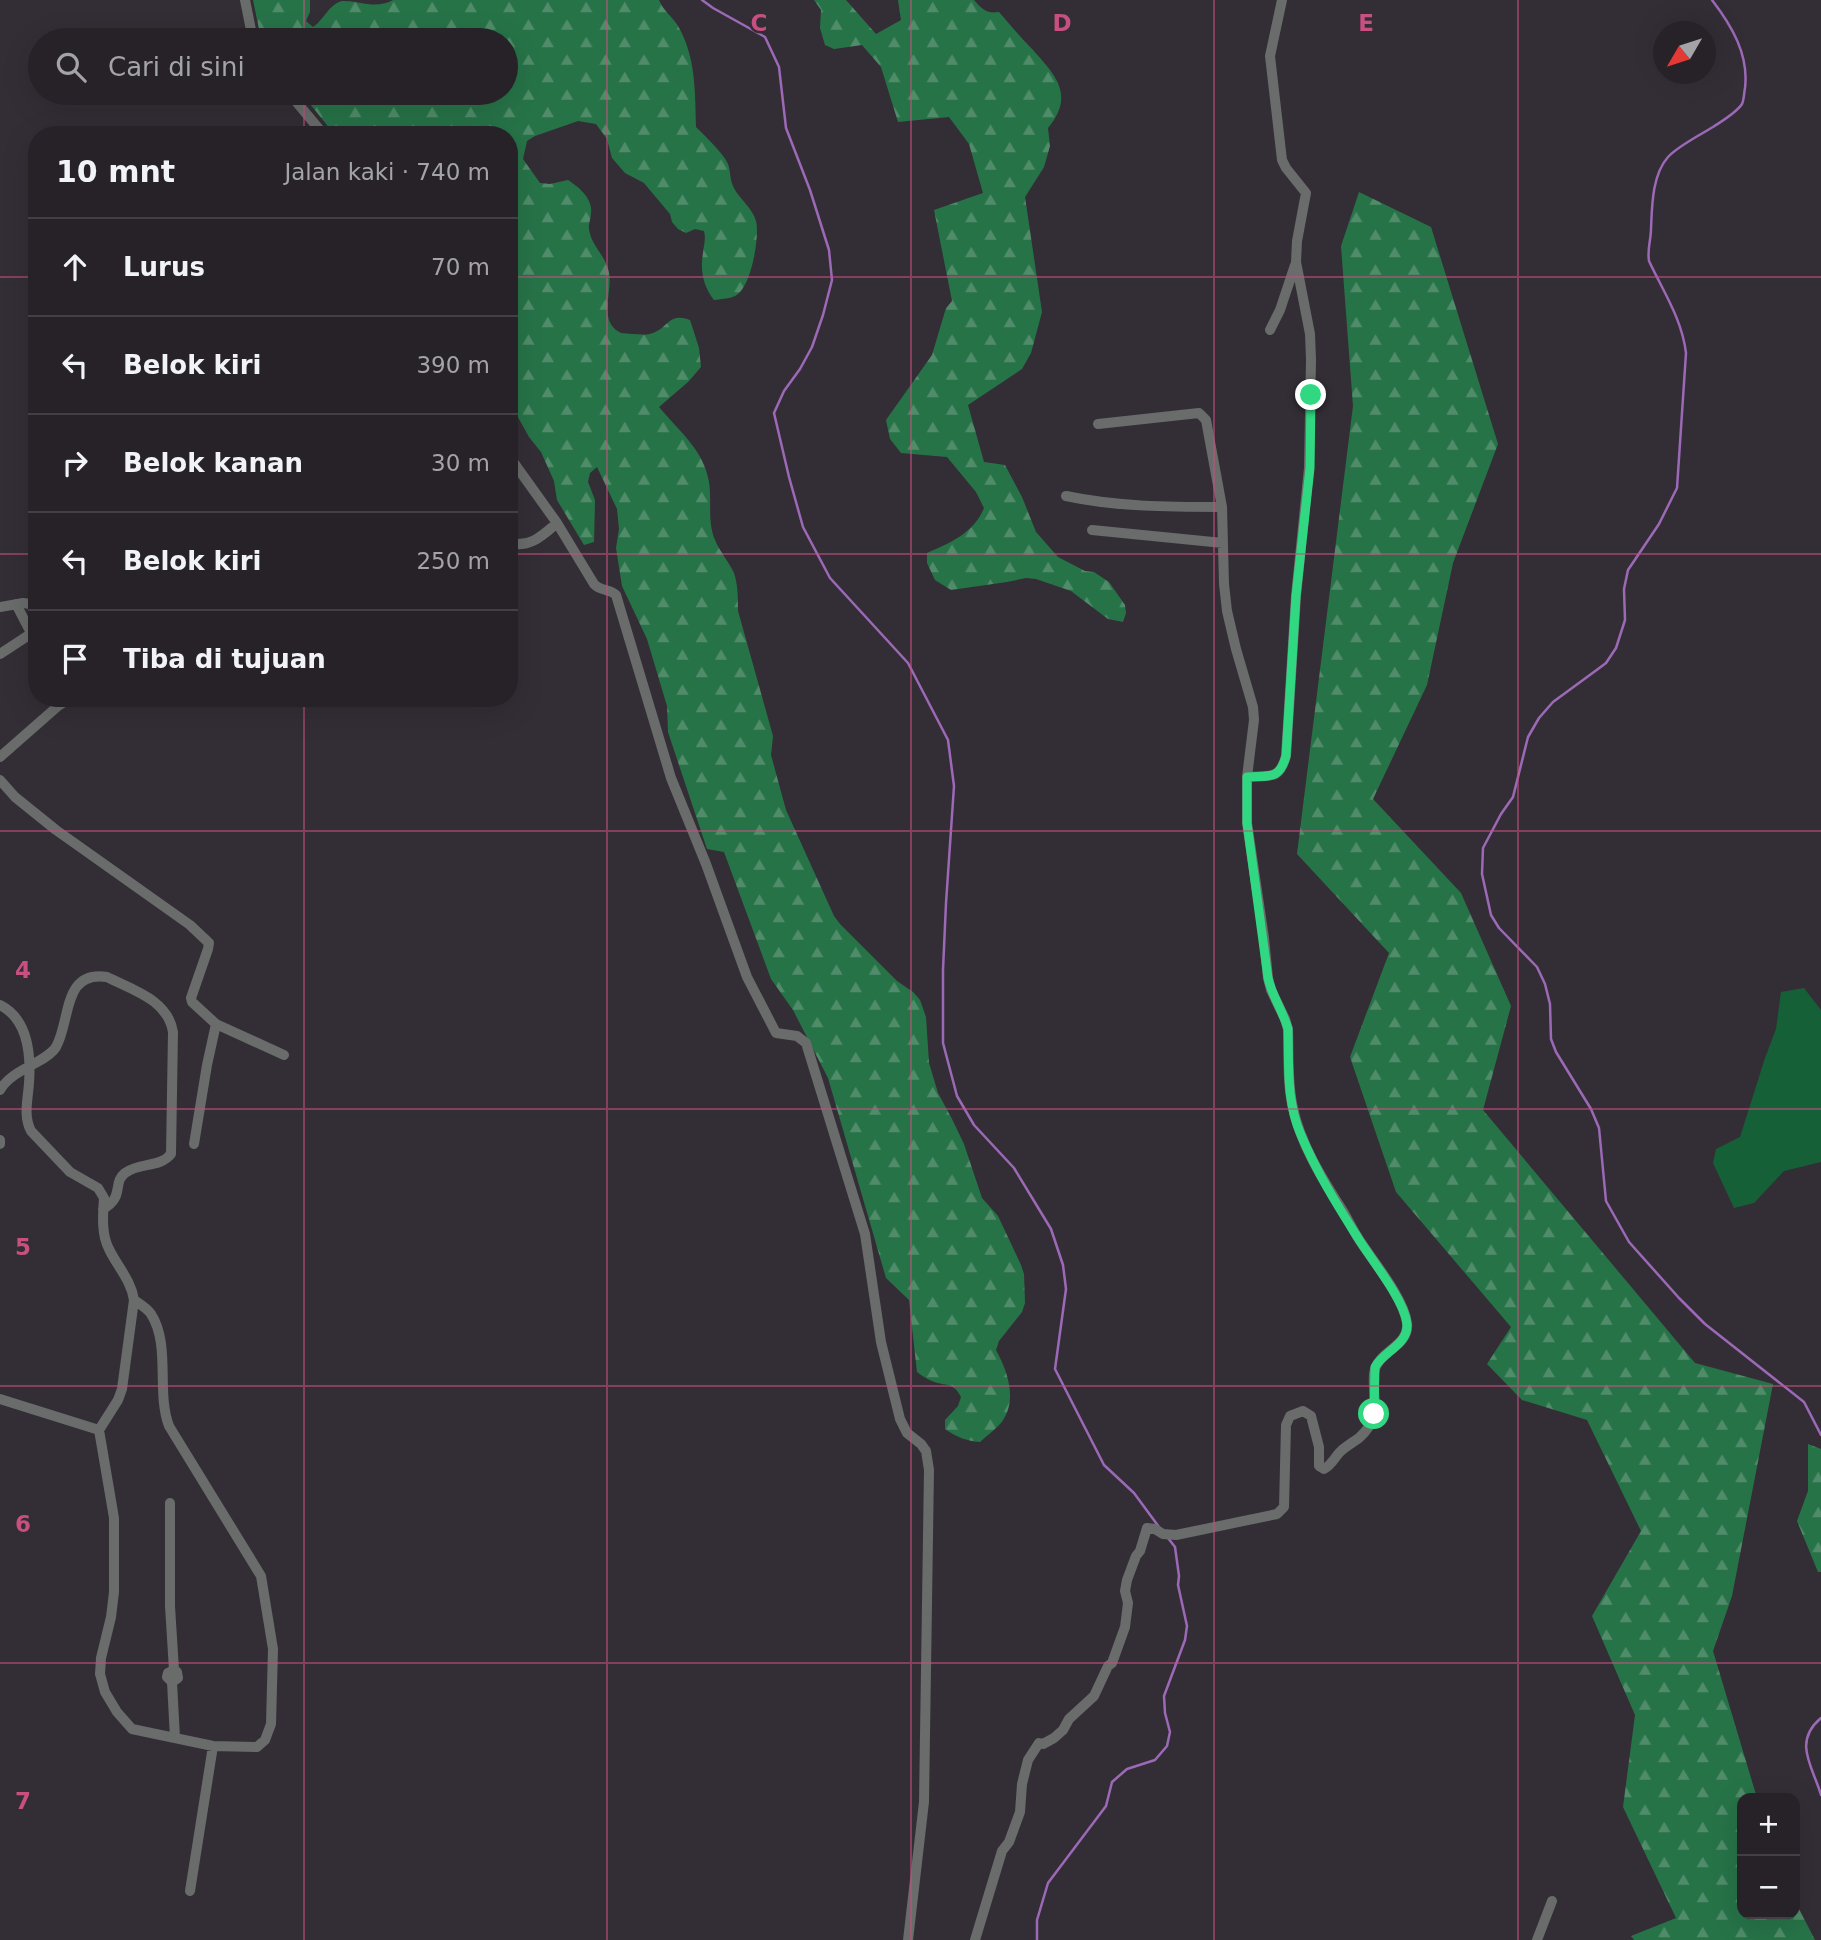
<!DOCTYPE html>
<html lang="id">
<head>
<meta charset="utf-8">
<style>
	body { margin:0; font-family:"DejaVu Sans",sans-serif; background:#2e2a30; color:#f1f3f6 }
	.controls { position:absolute; right:21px; bottom:21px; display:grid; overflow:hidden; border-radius:14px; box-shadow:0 7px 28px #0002 }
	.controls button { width:63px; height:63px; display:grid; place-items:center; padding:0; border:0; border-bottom:2px solid #423f45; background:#262228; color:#f1f3f6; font:35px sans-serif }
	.compass { position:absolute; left:1653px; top:21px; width:63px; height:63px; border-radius:50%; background:#262228; box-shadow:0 7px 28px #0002; rotate:231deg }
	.stop { position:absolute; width:21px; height:21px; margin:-16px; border:5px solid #30d882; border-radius:50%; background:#fff }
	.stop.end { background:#30d882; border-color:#fff; box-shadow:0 2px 7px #0008 }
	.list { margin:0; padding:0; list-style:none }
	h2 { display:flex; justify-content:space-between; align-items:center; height:91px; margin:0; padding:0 28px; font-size:30px }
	h2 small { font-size:23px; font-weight:400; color:#a4a4a8 }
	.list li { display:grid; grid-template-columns:46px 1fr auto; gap:21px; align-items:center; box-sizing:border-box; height:98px; padding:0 28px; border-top:2px solid #423f45 }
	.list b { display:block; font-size:26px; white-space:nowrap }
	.list em { font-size:23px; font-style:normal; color:#a4a4a8 }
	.icon { flex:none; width:38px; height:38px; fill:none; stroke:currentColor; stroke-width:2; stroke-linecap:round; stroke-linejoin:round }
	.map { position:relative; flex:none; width:1821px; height:1940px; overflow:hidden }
	.search { position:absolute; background:#262228; box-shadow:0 7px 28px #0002; left:28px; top:28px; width:490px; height:77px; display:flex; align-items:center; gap:18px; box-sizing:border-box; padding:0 24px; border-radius:38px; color:#a4a4a8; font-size:26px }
	.panel { position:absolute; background:#262228; box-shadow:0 7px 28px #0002; left:28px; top:126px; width:490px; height:581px; border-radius:28px }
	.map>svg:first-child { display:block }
	.grass { fill:#166038 }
	.forest { fill:url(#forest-firs) }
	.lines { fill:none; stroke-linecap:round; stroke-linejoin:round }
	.stream { stroke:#9c69b7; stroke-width:2.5 }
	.street { stroke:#696c6a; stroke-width:10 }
	.route { stroke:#30d882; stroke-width:9 }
	.grid { fill:none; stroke:#c75080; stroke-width:2; stroke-opacity:0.55 }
	.grid-label { font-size:23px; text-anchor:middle; font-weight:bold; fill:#c75080; stroke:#332e35; stroke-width:5; stroke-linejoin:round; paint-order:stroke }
</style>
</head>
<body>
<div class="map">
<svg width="1821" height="1940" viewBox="0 0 1821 1940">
	<defs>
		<pattern id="forest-firs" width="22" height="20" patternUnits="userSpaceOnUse" patternTransform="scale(1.75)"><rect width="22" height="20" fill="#277348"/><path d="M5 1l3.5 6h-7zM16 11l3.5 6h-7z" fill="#508c6a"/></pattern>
	</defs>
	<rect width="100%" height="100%" fill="#332e35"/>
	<path class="grass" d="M1804,988L1821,1010V1162L1784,1171L1754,1203L1734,1208L1713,1163L1716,1149L1740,1137L1765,1058L1776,1029L1781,992Z"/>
	<path class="forest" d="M253,0H310V12L306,21L313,27C323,21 329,4 342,1C358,0 375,10 393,0H659C664,12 672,16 678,26C696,57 695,92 696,127C703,134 725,155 728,164C731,172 729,180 735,190C741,200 752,208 756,221C760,236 751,289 735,296C729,299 720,299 714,300C703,286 700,270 703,253C704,244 706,239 704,231L695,229L686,233L678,229L672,222L670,214L644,183L625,173L612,158L607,139L596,124L578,121L535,136L527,141L523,159L540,183L550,184L568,180C579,187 593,199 591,213C591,219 588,224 589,229C591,246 607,257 609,273C613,291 597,322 621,333C621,333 631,334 632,334C639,334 646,336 653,333C669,327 669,312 690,320L699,348L701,367L688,382L659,407C678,430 704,450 709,482C712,501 707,522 715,540C720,552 729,562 734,573C738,585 738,598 738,611L773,736L771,755L786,810L834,916L840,924L897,981L913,992L920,1000L926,1017L929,1063L938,1093L952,1119L964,1144L982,1198L998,1216L1021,1265L1024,1274L1025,1303L1022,1312L999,1341L996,1350C1008,1372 1018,1401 1001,1423C995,1430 986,1436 980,1442C967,1441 956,1437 945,1429V1420L958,1406L961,1397C953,1381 946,1387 932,1381C927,1379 921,1375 917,1372L909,1300L886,1278L828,1078L793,1010L771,979L724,852L707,849L668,732L667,706L647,639L622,586L616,548L619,529L617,509L597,467L590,473L588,482L595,500L594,542L584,545L557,500L554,481L541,452L529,437L509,401V135H335L301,93H506V40H264L260,34Z
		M814,0H846L876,34L901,20L898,0H974C982,9 986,14 999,12C1010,25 1021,38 1033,50C1056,76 1075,95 1048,128L1050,146L1044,167L1025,197L1042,312L1031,353L1022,369L968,405L984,462L1005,465L1022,497L1036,532L1058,557L1085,571L1094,572L1109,582L1125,605L1126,613L1123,622L1108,619L1071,591L1036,579L1026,578L1007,582L951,590L935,580L927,563V553C950,543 974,533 984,508L976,492L947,457L901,453L890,439L886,420L932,355L946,308L952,301L934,210L983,193L969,144L949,117L898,122L881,67L862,45L834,49L825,45L820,28L821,10Z
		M1359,192L1431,227L1498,444L1453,563L1427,685L1373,799L1461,893L1511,1006L1483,1110L1695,1363L1773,1384L1732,1596L1713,1651L1757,1798H1742V1914H1795V1901L1815,1940H1634L1631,1936L1676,1918L1623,1807L1635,1715L1592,1616L1641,1531L1587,1420L1522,1400L1487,1364L1511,1327L1396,1192L1350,1057L1389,953L1297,854L1353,406L1341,246Z
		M1808,1444L1821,1449V1572H1818L1797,1521L1808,1491Z"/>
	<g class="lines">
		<path class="stream" d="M702,0L713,8L765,37L779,67L786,128L810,190L829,250L832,280L823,315L812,347L800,369L784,391L774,413L789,477L803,527L830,578L908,663L948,740L954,786L946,903L943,970V1043L957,1096L974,1125L1014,1168L1051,1229L1063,1265L1066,1289L1055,1369L1104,1465L1134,1493L1159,1527
			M1712,0C1732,26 1749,55 1745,88C1744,93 1744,100 1742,104C1736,113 1722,121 1713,127C1700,135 1678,146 1668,157C1652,175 1652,206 1651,229C1651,240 1647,249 1649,261C1663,291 1682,319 1686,353L1677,488L1659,524L1628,570L1624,589L1625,620L1616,648L1606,663L1598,669L1553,702L1539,718L1528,737L1513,797L1501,814L1483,848L1482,874L1491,915L1499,928L1537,967L1545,984L1550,1004L1551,1039L1556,1052L1591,1109L1599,1128L1606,1201L1629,1242L1679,1298L1705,1324L1804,1402L1821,1435
			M1821,1718C1792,1742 1813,1767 1821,1795
			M1037,1940V1920L1048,1883L1106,1806L1112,1782L1127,1769L1155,1760L1167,1746L1170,1732L1165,1713L1164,1696L1185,1640L1187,1626L1178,1585L1179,1576L1175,1547L1168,1538"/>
		<path class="street" d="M245,0L253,40
			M289,93L324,135
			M1270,330L1280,310L1295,265
			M1098,424L1199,413L1206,420L1222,507L1224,584L1227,611L1236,649L1253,707L1254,720L1247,777
			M509,456L557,523L594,584C600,591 610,589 616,595L671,778L706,864L747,977L776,1033L797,1036L806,1043L865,1234L881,1342L900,1419L907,1433L921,1444L926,1451L929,1470L924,1802L908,1940
			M1066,496C1118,507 1170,507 1222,507
			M1092,530L1223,543
			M509,543C530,548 542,536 557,523
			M0,607L23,603L37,605
			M0,654L29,635L30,631L16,604
			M0,757L58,706L70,698
			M0,780L15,797L56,830L190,925L209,943L208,949L191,998L192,1002L216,1024
			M0,1005C28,1019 31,1055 29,1083C28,1099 23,1116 31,1131L70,1172L98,1188L104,1198C103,1214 101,1234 109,1249C117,1266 131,1280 134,1300L122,1389L118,1400L99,1430L0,1399
			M0,1090C12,1069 46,1063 56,1047C71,1021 62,970 107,977C133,990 168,1000 173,1032L171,1154C160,1168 139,1162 125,1173C112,1183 125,1197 103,1209
			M0,1140V1144
			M194,1144L207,1065L216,1024L284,1055
			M99,1430L114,1518V1592L111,1617L101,1658L100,1674L105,1692L117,1712L132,1729L213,1746L257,1747L265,1740L271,1724L273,1649L261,1576L169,1426C156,1392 171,1345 151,1314C147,1308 140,1304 134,1300
			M170,1503V1606L174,1670
			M172,1682L178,1678L177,1672L174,1670L168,1673L167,1677L172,1682L175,1738
			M190,1891L213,1746
			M975,1940L1002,1851L1009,1842L1020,1812L1022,1784L1028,1760L1039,1743L1043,1744L1054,1738L1063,1730L1069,1719L1094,1696L1108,1666L1112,1663L1125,1627L1128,1603L1125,1591L1127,1580L1136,1556L1140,1551L1147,1528L1155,1529L1163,1534L1176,1535L1277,1514L1284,1507L1286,1425L1290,1416L1303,1411L1311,1416L1319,1447V1466L1324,1469C1333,1464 1335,1456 1342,1450C1347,1446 1353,1442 1359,1438C1383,1416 1372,1402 1374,1374C1376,1351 1410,1347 1407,1323C1404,1299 1374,1262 1360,1241C1354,1232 1349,1222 1344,1213C1324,1181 1301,1146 1293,1108C1287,1083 1289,1055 1288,1029L1285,1019L1271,990L1268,978L1264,938L1247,823V777C1270,775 1279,781 1286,756L1296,596L1309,468L1311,360L1310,334L1296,262L1297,241L1306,193L1286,168L1282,160L1270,56L1282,0
			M1537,1940L1552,1901"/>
	</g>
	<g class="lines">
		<path class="route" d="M1311,395L1310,468L1296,596L1286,756C1279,781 1269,775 1247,777V823L1268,978C1272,996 1283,1011 1288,1029C1289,1065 1286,1101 1301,1135C1316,1171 1337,1205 1358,1238C1370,1258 1407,1303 1407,1326C1407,1345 1383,1352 1375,1367L1374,1414"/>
	</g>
	<path class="grid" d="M304,0V40M607,0V1940M911,0V1940M1214,0V1940M1518,0V1940M304,93V135M0,277H37M509,277H1821M0,554H37M509,554H1821M304,698V1940M0,831H1821M0,1109H1821M0,1386H1821M0,1663H1821"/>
	<g class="grid-label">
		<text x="759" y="31">C</text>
		<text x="1062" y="31">D</text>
		<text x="1366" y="31">E</text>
		<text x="23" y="978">4</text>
		<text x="23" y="1255">5</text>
		<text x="23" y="1532">6</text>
		<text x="23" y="1809">7</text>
	</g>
</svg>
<div class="controls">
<button>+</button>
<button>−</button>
</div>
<svg class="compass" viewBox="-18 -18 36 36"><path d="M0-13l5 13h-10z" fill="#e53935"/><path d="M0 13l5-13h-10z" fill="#a4a4a8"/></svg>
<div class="stop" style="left:1374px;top:1414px"></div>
<div class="stop end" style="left:1311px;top:395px"></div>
<div class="search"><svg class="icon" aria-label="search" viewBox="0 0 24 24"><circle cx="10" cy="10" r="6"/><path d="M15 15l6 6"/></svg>Cari di sini</div>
<section class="panel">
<h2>10 mnt<small>Jalan kaki · 740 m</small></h2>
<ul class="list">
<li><svg class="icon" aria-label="ahead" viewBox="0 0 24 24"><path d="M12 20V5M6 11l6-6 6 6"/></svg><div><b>Lurus</b></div><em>70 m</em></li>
<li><svg class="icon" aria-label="left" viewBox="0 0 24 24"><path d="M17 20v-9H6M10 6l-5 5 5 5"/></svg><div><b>Belok kiri</b></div><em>390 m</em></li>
<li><svg class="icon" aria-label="right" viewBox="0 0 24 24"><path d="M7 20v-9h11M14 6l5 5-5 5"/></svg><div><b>Belok kanan</b></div><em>30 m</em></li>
<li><svg class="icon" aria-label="left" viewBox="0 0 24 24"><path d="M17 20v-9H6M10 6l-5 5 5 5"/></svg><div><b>Belok kiri</b></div><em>250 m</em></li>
<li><svg class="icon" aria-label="arrive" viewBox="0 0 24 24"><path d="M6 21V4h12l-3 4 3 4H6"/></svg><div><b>Tiba di tujuan</b></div></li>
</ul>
</section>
</div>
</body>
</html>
